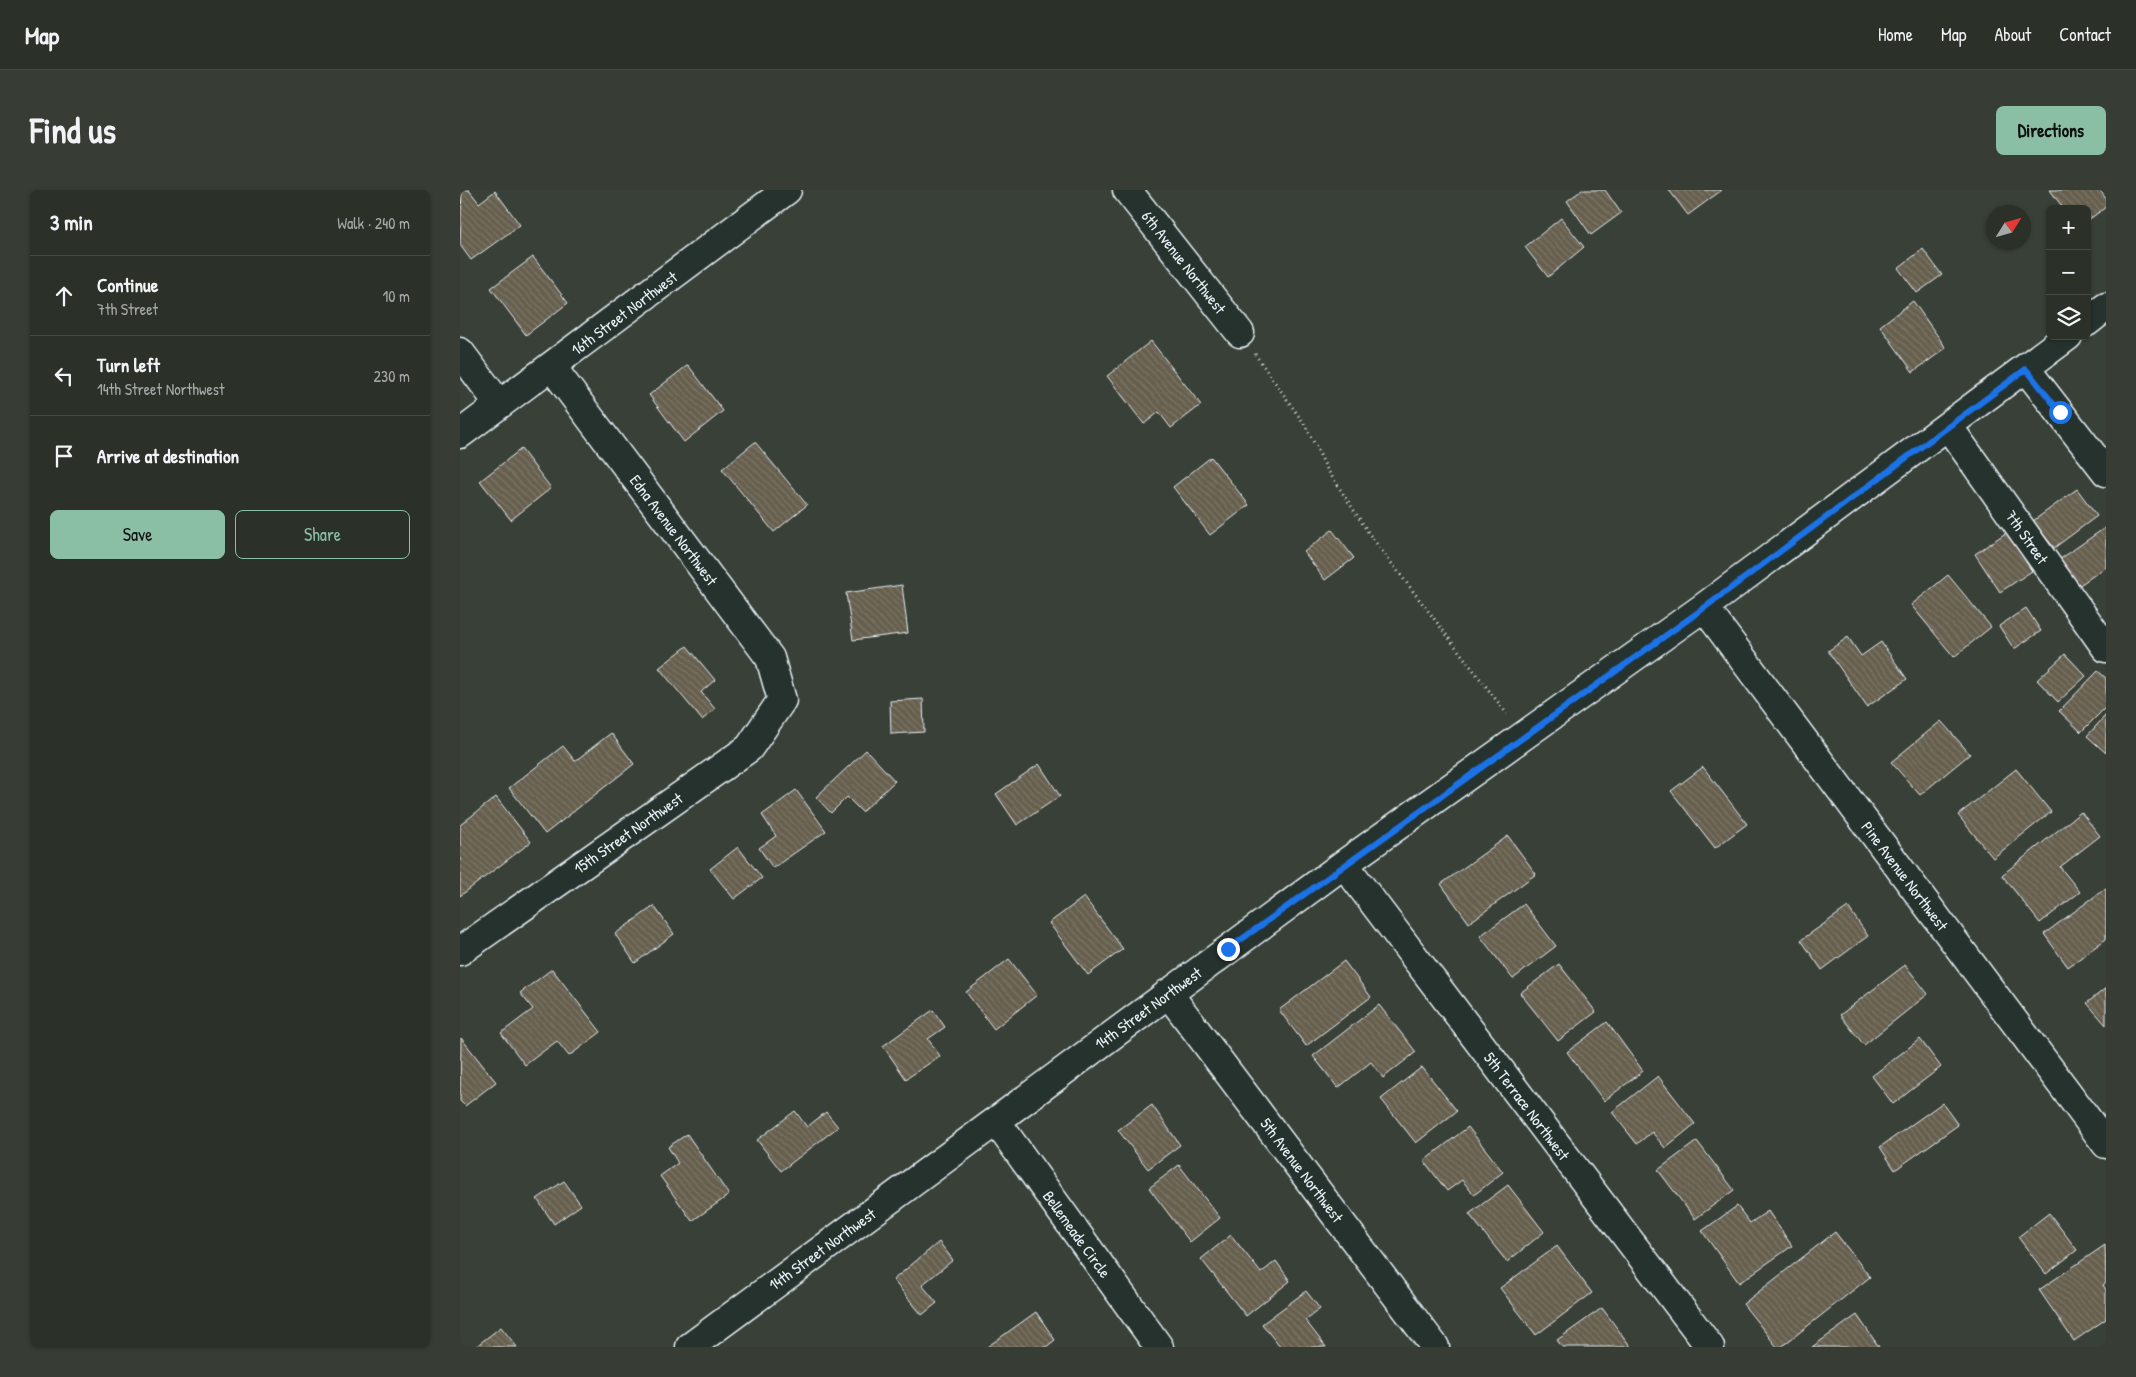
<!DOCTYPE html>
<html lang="en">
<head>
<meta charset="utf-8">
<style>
	body { margin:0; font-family:"Patrick Hand",sans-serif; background:#373c35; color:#f1f3f6 }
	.controls { position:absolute; right:15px; top:15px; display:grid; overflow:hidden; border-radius:8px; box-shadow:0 1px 4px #0004 }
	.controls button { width:45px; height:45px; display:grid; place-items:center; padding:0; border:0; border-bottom:1px solid #474b46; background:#2b3029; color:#f1f3f6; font:25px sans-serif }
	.compass { position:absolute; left:1526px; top:15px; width:45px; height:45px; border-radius:50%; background:#2b3029; box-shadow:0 1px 4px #0004; rotate:53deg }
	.stop { position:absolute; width:15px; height:15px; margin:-11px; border:4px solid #1a73e8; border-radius:50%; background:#fff }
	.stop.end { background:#1a73e8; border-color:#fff; box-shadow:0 1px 5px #0008 }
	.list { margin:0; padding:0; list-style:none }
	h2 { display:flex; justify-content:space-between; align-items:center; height:65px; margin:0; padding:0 20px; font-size:21px }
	h2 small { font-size:16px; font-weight:400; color:#a6a9a8 }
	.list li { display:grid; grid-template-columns:32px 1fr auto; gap:15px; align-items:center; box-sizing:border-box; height:80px; padding:0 20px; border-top:1px solid #474b46 }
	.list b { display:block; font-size:19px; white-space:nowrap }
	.list p { margin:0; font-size:16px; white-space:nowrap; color:#a6a9a8 }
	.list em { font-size:16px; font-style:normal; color:#a6a9a8 }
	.actions { display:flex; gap:10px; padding:15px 20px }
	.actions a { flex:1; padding:11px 0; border:1px solid #8abfa5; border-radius:8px; text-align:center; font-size:18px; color:#8abfa5 }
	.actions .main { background:#8abfa5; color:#111 }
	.icon { flex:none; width:28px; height:28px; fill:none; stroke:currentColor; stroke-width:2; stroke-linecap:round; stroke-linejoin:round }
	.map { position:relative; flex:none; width:1646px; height:1157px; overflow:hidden; border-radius:8px }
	header { display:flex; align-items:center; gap:30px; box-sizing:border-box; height:70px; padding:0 25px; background:#2b3029; border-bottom:1px solid #474b46 }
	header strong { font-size:24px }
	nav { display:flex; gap:28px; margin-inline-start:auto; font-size:18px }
	.intro { display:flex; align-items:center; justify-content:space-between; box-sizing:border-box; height:120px; padding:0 30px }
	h1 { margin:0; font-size:35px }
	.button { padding:12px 22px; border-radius:8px; background:#8abfa5; color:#111; font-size:18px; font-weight:700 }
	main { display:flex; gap:30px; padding:0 30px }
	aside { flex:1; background:#2b3029; border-radius:8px; box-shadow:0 1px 4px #0004 }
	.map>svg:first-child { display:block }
	.building { fill:url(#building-back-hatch); stroke:#e8f1f8 }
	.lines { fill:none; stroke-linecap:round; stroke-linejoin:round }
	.street-casing { stroke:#e8f1f8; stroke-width:31 }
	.path { stroke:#e8f1f8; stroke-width:3; stroke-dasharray:1 4; stroke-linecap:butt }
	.street { stroke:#26332d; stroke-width:28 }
	.route { stroke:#1a73e8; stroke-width:6 }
	.labels { text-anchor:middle; stroke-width:5; stroke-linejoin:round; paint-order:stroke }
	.street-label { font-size:16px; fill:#e8f1f8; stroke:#26332d }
</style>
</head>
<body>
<header>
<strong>Map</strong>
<nav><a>Home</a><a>Map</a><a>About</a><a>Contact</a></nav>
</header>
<div class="intro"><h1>Find us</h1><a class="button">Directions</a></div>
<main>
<aside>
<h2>3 min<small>Walk · 240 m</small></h2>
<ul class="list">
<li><svg class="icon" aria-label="ahead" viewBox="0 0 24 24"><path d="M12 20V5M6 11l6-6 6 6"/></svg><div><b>Continue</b><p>7th Street</p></div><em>10 m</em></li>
<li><svg class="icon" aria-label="left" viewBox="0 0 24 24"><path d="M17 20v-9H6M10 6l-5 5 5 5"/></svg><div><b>Turn left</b><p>14th Street Northwest</p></div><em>230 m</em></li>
<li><svg class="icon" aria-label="arrive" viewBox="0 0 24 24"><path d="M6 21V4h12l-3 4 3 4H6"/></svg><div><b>Arrive at destination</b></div></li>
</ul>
<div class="actions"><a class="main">Save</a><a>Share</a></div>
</aside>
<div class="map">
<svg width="1646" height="1157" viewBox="0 0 1646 1157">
	<defs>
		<pattern id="building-back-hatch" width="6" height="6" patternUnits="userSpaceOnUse" patternTransform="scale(1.25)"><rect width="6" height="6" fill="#665f4e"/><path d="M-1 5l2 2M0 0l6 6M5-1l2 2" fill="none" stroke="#7c7668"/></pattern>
	</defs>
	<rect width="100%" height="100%" fill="#394037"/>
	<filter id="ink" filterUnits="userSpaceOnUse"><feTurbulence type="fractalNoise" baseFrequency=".02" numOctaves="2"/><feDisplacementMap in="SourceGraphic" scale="10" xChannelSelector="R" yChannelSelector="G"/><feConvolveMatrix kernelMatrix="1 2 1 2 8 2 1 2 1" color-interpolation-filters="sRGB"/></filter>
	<g filter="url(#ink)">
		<path class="building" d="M2,0H9L19,13L35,1L60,35L11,70L0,55Z
			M1122,0H1145L1161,23L1131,45L1107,11Z
			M1209,0H1262L1228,25Z
			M1590,0H1640L1646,9V17L1627,31V19H1604Z
			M1101,28L1124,57L1088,87L1065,57Z
			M1463,59L1482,85L1457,103L1438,78Z
			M73,67L108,113L66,145L31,98Z
			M1453,111L1486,158L1453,182L1420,136Z
			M691,151L741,215L711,238L699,222L684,234L647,186Z
			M228,175L263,221L224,252L189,205Z
			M295,252L347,315L314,342L262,279Z
			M61,259L91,298L51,330L20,291Z
			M751,267L789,315L750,345L713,297Z
			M1617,299L1637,326L1594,358L1573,331Z
			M1646,337V377L1614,399L1596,372Z
			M872,340L894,368L865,390L844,362Z
			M1547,342L1572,381L1540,402L1515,364Z
			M1488,385L1531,437L1494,467L1451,415Z
			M442,395L448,443L393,450L386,403Z
			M1566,418L1581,441L1554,459L1539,436Z
			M1388,447L1401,466L1421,452L1447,489L1407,517L1368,461Z
			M227,456L255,490L241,502L255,519L242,530L199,478Z
			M1605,464L1626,486L1598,512L1577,490Z
			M1638,481L1646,488V517L1621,542L1599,521Z
			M463,509L464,542L431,544L430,511Z
			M1646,525V563L1627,546Z
			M1481,531L1510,564L1460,605L1431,572Z
			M151,543L174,574L85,644L49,598L103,556L115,571Z
			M406,560L435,591L402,622L387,607L371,623L356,607Z
			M579,574L600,606L557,635L536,604Z
			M1243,577L1287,634L1255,658L1211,601Z
			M1556,579L1591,622L1533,668L1498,625Z
			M336,600L366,641L313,678L299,658L316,646L302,625Z
			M36,607L71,652L0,706V635Z
			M1621,622L1640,646L1600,677L1620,702L1580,733L1542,685Z
			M1048,646L1076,684L1009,733L981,694Z
			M278,657L302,688L274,709L250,679Z
			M1646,698V749L1608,777L1584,744Z
			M624,707L663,759L628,785L589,733Z
			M1064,714L1096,756L1053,789L1020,746Z
			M194,716L214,744L175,773L155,744Z
			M1388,717L1408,746L1362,780L1341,750Z
			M549,769L577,805L534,839L506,802Z
			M884,771L911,807L846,856L819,820Z
			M1099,774L1136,822L1098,851L1060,803Z
			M1445,775L1468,804L1404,855L1380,825Z
			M92,779L141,842L109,866L97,851L65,875L41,843L73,819L60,803Z
			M1646,798V835L1627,813Z
			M919,815L956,862L923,888L911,872L878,898L853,866Z
			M473,820L485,837L468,849L480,866L446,889L423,856Z
			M1147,832L1183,881L1144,911L1107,862Z
			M1,848L36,892L5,916L0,911Z
			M1460,849L1481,877L1433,914L1412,886Z
			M962,877L997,921L956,953L921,909Z
			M1198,886L1235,934L1205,958L1192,942L1177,954L1152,922Z
			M1482,913L1498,935L1435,980L1420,957Z
			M692,915L720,955L688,979L658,940Z
			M335,921L347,937L366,922L378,937L321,981L297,950Z
			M1008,937L1043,982L1014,1005L1002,990L987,1001L964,971Z
			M227,944L269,1005L232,1031L200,986L218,973L208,957Z
			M1237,951L1274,1000L1235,1029L1198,980Z
			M719,975L760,1028L730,1052L689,998Z
			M104,991L121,1015L94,1034L77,1009Z
			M1048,995L1084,1042L1047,1072L1009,1024Z
			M1277,1016L1290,1033L1308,1021L1332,1056L1279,1093L1242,1041Z
			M1589,1023L1617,1060L1586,1084L1558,1047Z
			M1375,1042L1410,1087L1321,1157H1317L1283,1114Z
			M771,1045L801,1083L816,1071L830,1091L786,1126L741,1069Z
			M479,1052L493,1070L462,1095L477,1113L462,1125L433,1090Z
			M1645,1055L1646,1093L1643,1095L1646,1100V1129L1614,1151L1579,1100Z
			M1097,1056L1132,1103L1076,1145L1040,1098Z
			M846,1101L860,1119L845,1130L866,1157H820L802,1134Z
			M1142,1118L1171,1157H1102L1097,1150Z
			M576,1122L595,1150L586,1157H527Z
			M1397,1125L1419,1157H1352Z
			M41,1137L57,1157H15Z"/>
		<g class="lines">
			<g class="street-casing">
				<path id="street" d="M667,0L780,143
					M1627,132L1646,117
					M0,162L39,214
					M1566,179L1646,282
					M1488,236L1646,458
					M0,244L327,0
					M1244,417L1646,954
					M884,674L1250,1157
					M0,761L289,558L322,510L310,468L92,177
					M708,803L975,1157
					M536,931L699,1157
					M230,1157L884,674L1244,417L1608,146"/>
			</g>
			<path class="path" d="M795,164L845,235L867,279L910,345L1047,524"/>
			<use href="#street" class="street"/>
		</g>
	</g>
	<g class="lines" filter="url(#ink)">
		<path class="route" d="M768,759L1244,418L1566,179L1600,222"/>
	</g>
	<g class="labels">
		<g class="street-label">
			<text transform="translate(724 72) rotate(52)" y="6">6th Avenue Northwest</text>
			<text transform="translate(164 123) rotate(-37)" y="6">16th Street Northwest</text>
			<text transform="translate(214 340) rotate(53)" y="6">Edna Avenue Northwest</text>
			<text transform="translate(1567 347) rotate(55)" y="6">7th Street</text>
			<text transform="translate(168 643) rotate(-35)" y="6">15th Street Northwest</text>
			<text transform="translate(1445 686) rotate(53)" y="6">Pine Avenue Northwest</text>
			<text transform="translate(688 818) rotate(-36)" y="6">14th Street Northwest</text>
			<text transform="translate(1067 916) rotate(53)" y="6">5th Terrace Northwest</text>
			<text transform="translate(842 980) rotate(53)" y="6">5th Avenue Northwest</text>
			<text transform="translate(617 1044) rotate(54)" y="6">Bellemeade Circle</text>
			<text transform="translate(362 1059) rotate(-36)" y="6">14th Street Northwest</text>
		</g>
	</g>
</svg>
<div class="controls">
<button>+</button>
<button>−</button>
<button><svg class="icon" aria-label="layers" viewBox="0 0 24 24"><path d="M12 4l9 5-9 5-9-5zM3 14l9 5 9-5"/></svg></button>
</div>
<svg class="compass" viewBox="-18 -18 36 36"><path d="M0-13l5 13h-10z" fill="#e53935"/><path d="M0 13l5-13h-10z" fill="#a6a9a8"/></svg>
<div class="stop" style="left:1600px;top:222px"></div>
<div class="stop end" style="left:768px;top:759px"></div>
</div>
</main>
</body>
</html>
